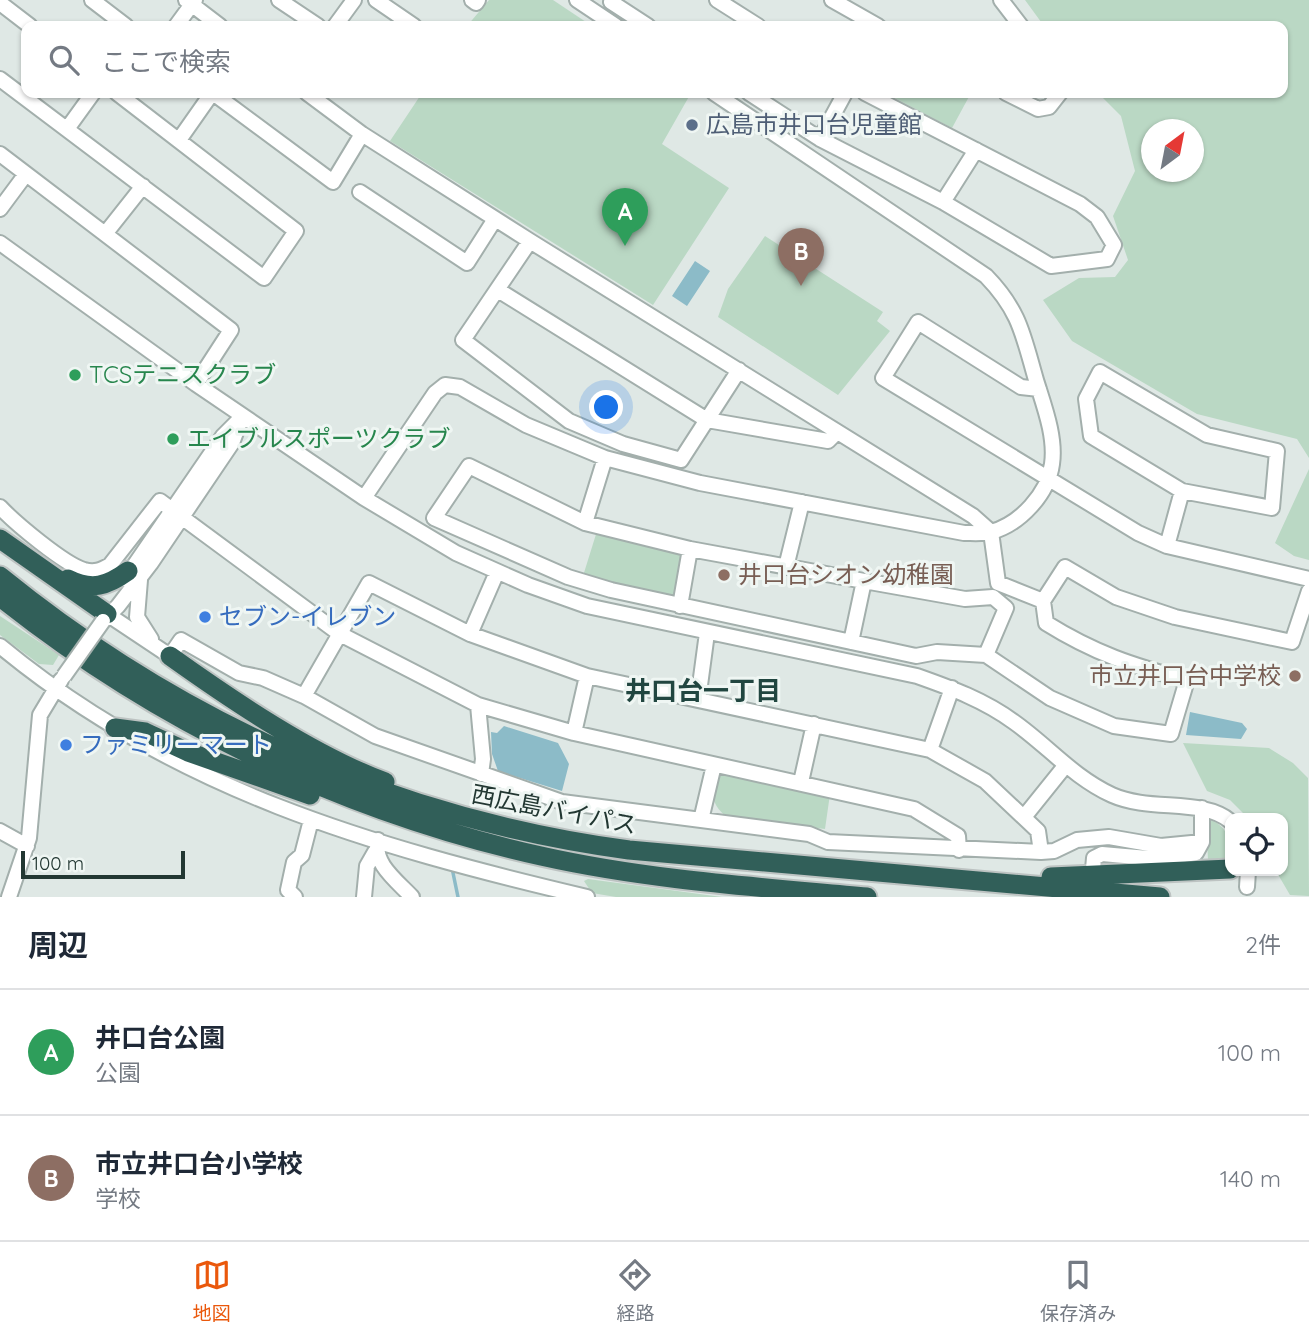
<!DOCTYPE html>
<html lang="ja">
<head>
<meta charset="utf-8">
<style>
	body { margin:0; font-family:Quicksand,"Noto Sans JP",sans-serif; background:#f2f2f3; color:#1f2937 }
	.controls { position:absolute; right:21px; bottom:21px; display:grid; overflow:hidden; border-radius:14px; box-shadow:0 2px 5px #0004 }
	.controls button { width:63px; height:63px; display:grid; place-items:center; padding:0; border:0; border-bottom:2px solid #e0e1e3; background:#fff; color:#1f2937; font:35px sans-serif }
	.compass { position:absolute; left:1141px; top:119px; width:63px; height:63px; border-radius:50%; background:#fff; box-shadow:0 2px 5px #0004; rotate:32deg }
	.scale { position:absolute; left:21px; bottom:18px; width:164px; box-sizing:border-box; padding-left:7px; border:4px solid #223732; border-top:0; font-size:19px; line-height:24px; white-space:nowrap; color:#223732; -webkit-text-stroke:5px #eff6f3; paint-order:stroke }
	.you { position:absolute; left:607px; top:408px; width:24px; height:24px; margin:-18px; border:5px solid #fff; border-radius:50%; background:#1a73e8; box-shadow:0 0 0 10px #1a73e833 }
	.badge { display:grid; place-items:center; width:46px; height:46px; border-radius:50%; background:#ea580c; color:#fff; font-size:23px; font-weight:700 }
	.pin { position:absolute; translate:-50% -58px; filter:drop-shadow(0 2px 4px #0008) }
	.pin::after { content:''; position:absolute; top:37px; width:24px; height:21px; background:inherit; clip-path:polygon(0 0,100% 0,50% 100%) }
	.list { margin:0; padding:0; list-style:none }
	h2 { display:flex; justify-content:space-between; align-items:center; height:91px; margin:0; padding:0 28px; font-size:30px }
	h2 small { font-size:23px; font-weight:400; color:#747a83 }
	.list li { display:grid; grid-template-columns:46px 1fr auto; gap:21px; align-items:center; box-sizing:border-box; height:126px; padding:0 28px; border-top:2px solid #e0e1e3 }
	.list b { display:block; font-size:26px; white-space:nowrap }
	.list p { margin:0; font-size:23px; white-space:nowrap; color:#747a83 }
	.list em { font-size:23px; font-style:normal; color:#747a83 }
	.icon { flex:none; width:38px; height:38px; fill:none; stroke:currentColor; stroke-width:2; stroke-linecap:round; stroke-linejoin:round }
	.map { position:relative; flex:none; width:1309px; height:897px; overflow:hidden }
	.search { position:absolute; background:#fff; box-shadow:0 2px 5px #0004; left:21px; right:21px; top:21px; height:77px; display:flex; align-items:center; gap:18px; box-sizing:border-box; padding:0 24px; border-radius:14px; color:#747a83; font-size:26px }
	.sheet { height:343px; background:#fff }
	nav { display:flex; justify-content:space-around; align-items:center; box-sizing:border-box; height:98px; border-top:2px solid #e0e1e3; background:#fff; font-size:19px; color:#747a83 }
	nav a { display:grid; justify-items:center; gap:4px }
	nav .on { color:#ea580c }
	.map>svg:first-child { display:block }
	.green { fill:#bad8c4; fill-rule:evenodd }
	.water { fill:#8cbbc8 }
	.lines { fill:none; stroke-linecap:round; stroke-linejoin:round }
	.stream { stroke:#8cbbc8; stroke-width:3.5 }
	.minor-casing { stroke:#a3afac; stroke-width:18 }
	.highway-casing { stroke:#bdc3c2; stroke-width:23 }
	.minor { stroke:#fff; stroke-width:14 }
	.highway { stroke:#315f59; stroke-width:19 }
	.minor-bridge-casing { stroke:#a3afac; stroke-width:18; stroke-linecap:butt }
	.minor-bridge { stroke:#fff; stroke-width:14 }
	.service-dot { fill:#5c6f8a; stroke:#eff6f3; stroke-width:2.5 }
	.leisure-dot { fill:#2e9e5b; stroke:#eff6f3; stroke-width:2.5 }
	.education-dot { fill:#8d6e63; stroke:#eff6f3; stroke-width:2.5 }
	.shop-dot { fill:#3f7fe0; stroke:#eff6f3; stroke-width:2.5 }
	.labels { text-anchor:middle; stroke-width:6; stroke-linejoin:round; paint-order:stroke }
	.service-label { font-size:24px; fill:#4e5e75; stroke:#eff6f3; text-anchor:start }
	.leisure-label { font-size:24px; fill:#27864d; stroke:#eff6f3; text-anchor:start }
	.education-label { font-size:24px; fill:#785e54; stroke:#eff6f3; text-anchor:start }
	.shop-label { font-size:24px; fill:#366cbe; stroke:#eff6f3; text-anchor:start }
	.street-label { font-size:24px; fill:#223732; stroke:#eff6f3 }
	.neighbourhood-label { font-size:26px; font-weight:bold; fill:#214640; stroke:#eff6f3 }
</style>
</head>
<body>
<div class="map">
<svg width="1309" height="897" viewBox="0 0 1309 897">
	<rect width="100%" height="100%" fill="#dfe8e5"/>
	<path class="green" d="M489,0H553L592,26H467Z
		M1025,0H1309V458L1297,439L1197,414L1072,341L1043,300L1079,278L1115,277L1128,260L1113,216L1135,171L1121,116L1098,93H1283V26H1044ZM1152,130H1194V172H1152Z
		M422,93H691L662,144L729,188L653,305L390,141Z
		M885,93H971L952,128Z
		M765,236L883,312L877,321L890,331L838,395L718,317L728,289Z
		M1309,469V560L1294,556L1275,543Z
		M597,531L682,552L685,559L677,594L670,599L583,576Z
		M0,616L59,655L53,665L39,664L0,635Z
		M1183,743L1269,748L1293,763L1308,778L1309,896L1290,895L1276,871H1283V818H1248L1230,800L1207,791Z
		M721,772L830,794L825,829L728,818C712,806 706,789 721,772Z
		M1206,818C1224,824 1230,834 1230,853L1223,861L1208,860Z
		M588,879L722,897H616L592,893L584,881Z"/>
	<path class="water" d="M695,261L710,271L687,306L672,296Z
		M1190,712L1242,723L1247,729L1241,739L1186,735Z
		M504,726L558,743L569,764L562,791L498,771L492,754L491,732L497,733Z"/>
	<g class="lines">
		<path class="stream" d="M452,868L458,897"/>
		<g class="minor-casing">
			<path id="minor" d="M92,0L126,26
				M186,0L220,26
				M279,0L318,26
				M376,0L414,26
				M472,0L476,3L478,0
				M577,0L616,26
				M612,0L611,2L648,26
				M717,0L758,26
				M832,0L878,26
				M1001,0L1021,26
				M0,3L30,26
				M176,26L195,0
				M335,26L354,0
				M0,79L264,278L296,231L117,93
				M213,93L333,182L362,134
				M307,93L362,134L530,241L973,516L991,532L998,583L1043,601
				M749,93L820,139L943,202L1051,266L1107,259L1114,245L1097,217L1080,204L865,93
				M1006,93L1038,109L1049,107L1060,93
				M67,129L93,93
				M820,139L845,93
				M179,140L212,93
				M0,154L231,330L196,384
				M360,192L467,263L495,219
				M943,202L976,150
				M0,209L26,174
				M105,234L143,186
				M530,241L463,340L569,421L623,444L681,460L739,370
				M0,243L196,384L364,498L456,553L528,585L587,606L917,676C951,688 984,700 1014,722C1048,746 1073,777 1112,795C1150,812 1203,798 1230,821
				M498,290L707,420L828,441L837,432
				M1100,372L1207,435L1277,451L1272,508L1182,491L1091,436L1086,399Z
				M1039,389L1021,387L918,322L883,378L1138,533L1167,546L1309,579
				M364,498L435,393L445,385L460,387L526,425L605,458L700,483L964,533C972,533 983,534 991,532C1020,524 1048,494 1052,464C1056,437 1044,406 1036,380C1023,335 1020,311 986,276L714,93
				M0,507C15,523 64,564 84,570C95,573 101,570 110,565L160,501L340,634L478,705L574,733L914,809L958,836L959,850
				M585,523L605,458
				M1167,546L1182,491
				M786,567L802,502
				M125,579L223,436L237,422
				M140,580L137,617L151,639
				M680,606L690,549
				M107,614L170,656L181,640L239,673L263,678L304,696L375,736L562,802L809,834L828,842L1041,852L1054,851L1077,840L1109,837L1161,846L1202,842
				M103,621L118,606L151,563L232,443L242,416
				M470,634L497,572
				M851,642L864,581
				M0,646C174,790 371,846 587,897
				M986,655L1006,608L993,597L965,599L864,581L690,549L585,523L469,466L434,518L568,577L611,590L916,656L937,652L986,655L1050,698L1114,726L1171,734L1187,680C1133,666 1094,653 1046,623L1043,601L1065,567L1116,597L1175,617L1292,642L1309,591
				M304,696L369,583L470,634L587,676L930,750L985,781L1038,831L1041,852
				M698,700L707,633
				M478,705L483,759L481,774
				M574,733L587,676
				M930,750L952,688
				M801,782L814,724
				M1024,817L1065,766
				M701,820L714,765
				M0,831L27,846
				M378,840C372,863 397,881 412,897
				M1093,869L1094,858L1102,854L1159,859L1196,853L1202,842V808
				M1247,887L1248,871
				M9,897L29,838L40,715L61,680
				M295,897L288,890L294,862L302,855L311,820
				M364,897L367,866L375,852"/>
		</g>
		<g class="highway-casing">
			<path id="highway" d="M0,539L107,614
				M0,576C182,724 397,819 629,850L1160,897
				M68,579C92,591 107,586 128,571
				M0,597C158,723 344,812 541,856C648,880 759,887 867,897
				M170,656C233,701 313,755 385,782
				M115,728L145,732L188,752L310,795
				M1051,877L1230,869"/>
		</g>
		<use href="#minor" class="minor"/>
		<use href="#highway" class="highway"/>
		<g class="minor-bridge-casing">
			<path id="minor-bridge" d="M64,676L103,621"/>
		</g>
		<use href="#minor-bridge" class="minor-bridge"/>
	</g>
	<circle class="service-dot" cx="692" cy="125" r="7"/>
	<g class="leisure-dot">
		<circle cx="75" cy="375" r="7"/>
		<circle cx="173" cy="439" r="7"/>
	</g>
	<g class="education-dot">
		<circle cx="724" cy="575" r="7"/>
		<circle cx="1295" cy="676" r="7"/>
	</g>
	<g class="shop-dot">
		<circle cx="205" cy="617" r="7"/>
		<circle cx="66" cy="745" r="7"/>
	</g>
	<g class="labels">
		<g class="service-label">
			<text x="706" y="133">広島市井口台児童館</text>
		</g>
		<g class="leisure-label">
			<text x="89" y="383">TCSテニスクラブ</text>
			<text x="187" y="447">エイブルスポーツクラブ</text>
		</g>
		<g class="education-label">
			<text x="738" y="583">井口台シオン幼稚園</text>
			<text x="1281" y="684" text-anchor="end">市立井口台中学校</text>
		</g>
		<g class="shop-label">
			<text x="219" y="625">セブン-イレブン</text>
			<text x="80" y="753">ファミリーマート</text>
		</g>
		<g class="street-label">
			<text transform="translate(554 810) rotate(11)" y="8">西広島バイパス</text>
		</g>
		<g class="neighbourhood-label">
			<text x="703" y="700">井口台一丁目</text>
		</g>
	</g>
</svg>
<div class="controls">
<button><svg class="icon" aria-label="locate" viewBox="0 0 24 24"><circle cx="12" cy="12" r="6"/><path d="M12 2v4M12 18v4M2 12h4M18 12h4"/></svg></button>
</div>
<svg class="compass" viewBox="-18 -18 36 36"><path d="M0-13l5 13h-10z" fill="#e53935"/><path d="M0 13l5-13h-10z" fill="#747a83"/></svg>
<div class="scale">100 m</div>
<div class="you"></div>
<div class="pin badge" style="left:625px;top:246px;background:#2e9e5b">A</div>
<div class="pin badge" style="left:801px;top:286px;background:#8d6e63">B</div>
<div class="search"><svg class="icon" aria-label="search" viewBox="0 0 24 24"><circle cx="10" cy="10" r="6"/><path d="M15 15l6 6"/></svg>ここで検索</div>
</div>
<section class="sheet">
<h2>周辺<small>2件</small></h2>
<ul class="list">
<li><span class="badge" style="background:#2e9e5b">A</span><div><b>井口台公園</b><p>公園</p></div><em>100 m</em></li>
<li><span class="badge" style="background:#8d6e63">B</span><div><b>市立井口台小学校</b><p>学校</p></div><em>140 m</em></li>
</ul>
</section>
<nav>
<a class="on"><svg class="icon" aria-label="map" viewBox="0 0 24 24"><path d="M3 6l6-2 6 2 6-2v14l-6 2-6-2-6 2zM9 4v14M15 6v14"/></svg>地図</a>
<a><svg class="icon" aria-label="directions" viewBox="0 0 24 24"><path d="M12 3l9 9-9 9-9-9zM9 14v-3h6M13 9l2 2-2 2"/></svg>経路</a>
<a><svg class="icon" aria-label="saved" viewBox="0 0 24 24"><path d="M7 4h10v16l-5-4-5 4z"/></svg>保存済み</a>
</nav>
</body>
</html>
